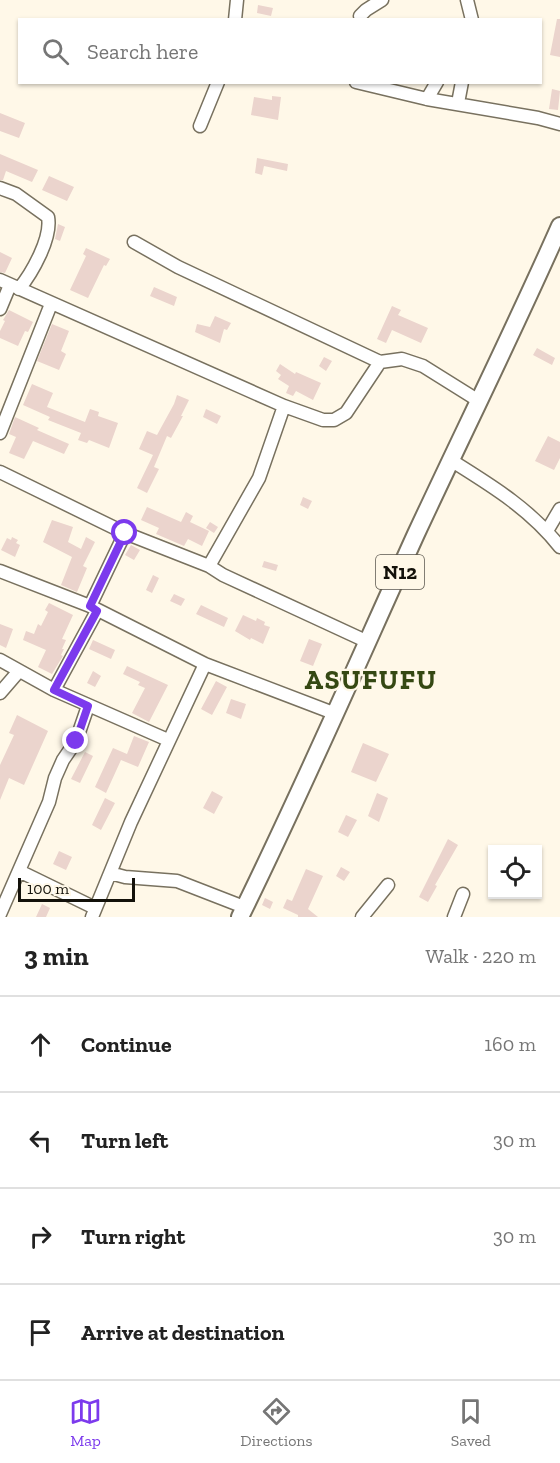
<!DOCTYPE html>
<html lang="en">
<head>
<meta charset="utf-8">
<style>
	body { margin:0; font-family:"Zilla Slab",serif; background:#f6f6f6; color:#222 }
	.controls { position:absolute; right:18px; bottom:18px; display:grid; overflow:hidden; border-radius:0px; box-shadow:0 2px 4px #0004 }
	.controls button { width:54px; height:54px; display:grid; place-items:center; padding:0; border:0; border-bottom:2px solid #e0e0e0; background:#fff; color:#222; font:30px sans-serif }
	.scale { position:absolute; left:18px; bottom:15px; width:117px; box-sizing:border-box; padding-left:6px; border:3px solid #13110a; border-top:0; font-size:16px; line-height:21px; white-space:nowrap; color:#13110a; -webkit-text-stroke:4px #fff8e8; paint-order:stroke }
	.stop { position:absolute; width:18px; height:18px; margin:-14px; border:4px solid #7c3aed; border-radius:50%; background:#fff }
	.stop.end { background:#7c3aed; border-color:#fff; box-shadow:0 2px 6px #0008 }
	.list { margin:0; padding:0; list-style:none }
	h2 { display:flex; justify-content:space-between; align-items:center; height:78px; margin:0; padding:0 24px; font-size:26px }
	h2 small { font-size:20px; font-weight:400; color:#767676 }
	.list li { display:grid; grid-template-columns:39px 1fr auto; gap:18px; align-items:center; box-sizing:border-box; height:96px; padding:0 24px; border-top:2px solid #e0e0e0 }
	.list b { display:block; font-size:22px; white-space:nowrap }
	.list em { font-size:20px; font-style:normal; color:#767676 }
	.icon { flex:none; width:33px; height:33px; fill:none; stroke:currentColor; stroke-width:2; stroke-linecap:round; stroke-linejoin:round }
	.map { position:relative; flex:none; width:560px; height:917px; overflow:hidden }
	.search { position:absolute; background:#fff; box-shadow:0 2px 4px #0004; left:18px; right:18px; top:18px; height:66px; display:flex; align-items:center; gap:15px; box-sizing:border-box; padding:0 21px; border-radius:0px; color:#767676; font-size:22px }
	.sheet { height:462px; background:#fff }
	nav { display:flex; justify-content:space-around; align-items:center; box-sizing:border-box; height:84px; border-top:2px solid #e0e0e0; background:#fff; font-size:16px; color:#767676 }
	nav a { display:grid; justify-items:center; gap:3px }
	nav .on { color:#7c3aed }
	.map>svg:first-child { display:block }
	.building { fill:#ebd4cd }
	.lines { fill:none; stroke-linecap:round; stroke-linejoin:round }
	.minor-casing { stroke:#78715f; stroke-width:15 }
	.highway-casing { stroke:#78715f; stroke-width:20 }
	.minor { stroke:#fff; stroke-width:12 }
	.highway { stroke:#fff; stroke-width:16 }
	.route { stroke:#7c3aed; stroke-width:8 }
	.labels { text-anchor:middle; stroke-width:4.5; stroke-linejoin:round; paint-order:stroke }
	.shield { fill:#fff8e8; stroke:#5a564d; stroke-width:1.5 }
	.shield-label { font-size:20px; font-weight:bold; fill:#13110a }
	.district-label { font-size:27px; font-weight:bold; letter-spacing:1.5px; fill:#354813; stroke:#fff8e8 }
</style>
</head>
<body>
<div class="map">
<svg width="560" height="917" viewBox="0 0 560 917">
	<rect width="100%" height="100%" fill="#fff8e8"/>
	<path class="building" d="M258,5L273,8L271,16L257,13Z
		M557,19H560V57L550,55Z
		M552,89L560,91L558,110L549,109Z
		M272,96L281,97L278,120L251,115L254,97L272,100Z
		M0,113L25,123L19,138L0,131Z
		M0,154L38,170L32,182L6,171L3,180H0Z
		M257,158L288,164L287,171L264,166L262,175L255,173Z
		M49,176L74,187L67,201L42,190Z
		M58,224L65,227L60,241L55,239Z
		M86,248L110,259L106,266L104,265L88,298L70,290L86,256L83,254Z
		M0,252L12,258L5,273L0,272Z
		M154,287L177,297L174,306L150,296Z
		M392,306L401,310L398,315L428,328L421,343L392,330L386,343L377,339Z
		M9,310L33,322L28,332L25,331L18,346L0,338V331L5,321L3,320Z
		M215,316L231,323L227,330L224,329L220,343L195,332L197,324L210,327Z
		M52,324L69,331L61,351L66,354L59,370L37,361Z
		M537,348L555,358L552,365L533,355Z
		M324,357L332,361L326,371L319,366Z
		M280,364L295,374L296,372L321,383L313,400L296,391L293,396L286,393L289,386L278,379L281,375L276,371Z
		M32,384L53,393L47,407L85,422L90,409L99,412L98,416L118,423L109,448L89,440L87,443L78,440L81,433L48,420L50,417L23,405Z
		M177,395L189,400L181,416H183L171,438L167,436L154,467L159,469L147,493L137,488L153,455L139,449L147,431L157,435L174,404Z
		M206,409L221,416L217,424L203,417Z
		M15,417L39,428L37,430L69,444L64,454L33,441L24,459L9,453L16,437L9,434Z
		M548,436L560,442V458L554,470L535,461Z
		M303,497L312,501L308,509L300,505Z
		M147,507L181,522L186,512L193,516L190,522L209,531L202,546L188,539L184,546L156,534L159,528L141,520Z
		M52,520L73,527L68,542L81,549L86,537L95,542L83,566L87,568L77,592L61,585L72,557L43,542Z
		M210,522L218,527L214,533L206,528Z
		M12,537L18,540L16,543L20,545L15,557L1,550L7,538L11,540Z
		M131,545L140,550L134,560L125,555Z
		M264,561L278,565L276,571L262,567Z
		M153,575L159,578L152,593L146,590Z
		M174,594L185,599L181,606L170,601Z
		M49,603L73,615L62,639L66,640L62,649H64L61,655L63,656L52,674L38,667L46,650L23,640L26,631L34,634L38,624L41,626L48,612L45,610Z
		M201,605L228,618L224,627L196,614Z
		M243,615L256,621L257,618L265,622L264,625L270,627L263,644L251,638L250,640L235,631Z
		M0,624L13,629L6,648L0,645Z
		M309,639L322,644L313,666L300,661Z
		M93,640L115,650L111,659L89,649Z
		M127,666L168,685L149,722L132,713L145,688L138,685L140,682L123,674Z
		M93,671L101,676L95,687L87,683Z
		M216,681L227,687L212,715L201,709Z
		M231,699L246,704L241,719L226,713Z
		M17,715L48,731L24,785L9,778L0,800V765L14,735L9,733Z
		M134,736L149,742L138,767L121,760L106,793L95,787L113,748L127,754Z
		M363,743L389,754L376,782L351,772Z
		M85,752L93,756L80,783L71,779Z
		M212,791L223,797L214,814L203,808Z
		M377,793L388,798L379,822L368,816Z
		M105,798L115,803L101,830L92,825Z
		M346,815L357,820L348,837L338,832Z
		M448,839L458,845L435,885L437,886L428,902L419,897Z
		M59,851L72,857L66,870L53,864Z
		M341,867L350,872L344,881L336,876Z
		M306,869L323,876L308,909L318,917H298V915L283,908L287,899L292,901Z
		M265,898L273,902L270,909L262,905Z
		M42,904L50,908L46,917H36Z"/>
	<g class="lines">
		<g class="minor-casing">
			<path id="minor" d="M467,0L472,20
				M360,16L366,10L382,0
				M235,20L237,0
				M356,82L427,99L538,118L560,124
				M427,99L437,82
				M458,103L462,82
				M200,126L218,82
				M0,188L16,194L48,217C52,238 32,273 19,289
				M134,242L178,267L380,362L402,359L423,366L479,401
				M0,280L284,406L323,420H334L346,413L380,362
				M0,309L10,285
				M0,433L51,304
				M452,461C492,486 530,509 560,547
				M0,472L125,533L209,566L223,575L368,642
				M547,531L560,509
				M209,566L259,478L284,406
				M0,571L90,606L205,664L336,714
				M90,606L125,533
				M0,660L54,690L168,740
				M54,690L97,611
				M0,693L19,671
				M19,871L95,908
				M110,873L125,877L177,881L244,907
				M0,914L49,802L55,778L63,760L76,741L88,706
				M92,917L131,822L205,664
				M362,917L388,885
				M454,917L463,894"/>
		</g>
		<g class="highway-casing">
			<path id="highway" d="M240,917C302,791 358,662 416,534C464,431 514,330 560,226"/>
		</g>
		<use href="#minor" class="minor"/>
		<use href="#highway" class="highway"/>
	</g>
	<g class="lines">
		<path class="route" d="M76,741L88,706L54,690L97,611L90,606L125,533"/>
	</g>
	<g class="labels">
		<rect class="shield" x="376" y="555" width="48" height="34" rx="4.5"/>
		<g class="shield-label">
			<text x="400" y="579">N12</text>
		</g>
		<g class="district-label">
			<text x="371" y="689">ASUFUFU</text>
		</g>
	</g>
</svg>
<div class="controls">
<button><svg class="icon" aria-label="locate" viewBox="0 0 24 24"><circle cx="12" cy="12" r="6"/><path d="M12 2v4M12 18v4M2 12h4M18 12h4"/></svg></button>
</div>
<div class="scale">100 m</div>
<div class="stop" style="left:125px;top:533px"></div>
<div class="stop end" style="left:76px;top:741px"></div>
<div class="search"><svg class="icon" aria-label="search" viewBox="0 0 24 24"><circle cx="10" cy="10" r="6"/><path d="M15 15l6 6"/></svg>Search here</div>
</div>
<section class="sheet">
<h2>3 min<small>Walk · 220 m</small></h2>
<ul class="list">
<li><svg class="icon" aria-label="ahead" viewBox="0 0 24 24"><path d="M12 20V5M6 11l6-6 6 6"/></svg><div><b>Continue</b></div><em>160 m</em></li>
<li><svg class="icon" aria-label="left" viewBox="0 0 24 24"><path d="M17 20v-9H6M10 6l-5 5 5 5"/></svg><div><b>Turn left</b></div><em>30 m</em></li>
<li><svg class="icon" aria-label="right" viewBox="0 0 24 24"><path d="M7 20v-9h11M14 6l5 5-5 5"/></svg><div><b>Turn right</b></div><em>30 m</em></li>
<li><svg class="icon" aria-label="arrive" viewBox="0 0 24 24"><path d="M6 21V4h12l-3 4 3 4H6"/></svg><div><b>Arrive at destination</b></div></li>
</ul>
</section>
<nav>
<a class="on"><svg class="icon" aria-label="map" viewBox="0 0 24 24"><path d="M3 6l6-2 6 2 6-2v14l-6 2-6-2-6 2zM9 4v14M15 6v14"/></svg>Map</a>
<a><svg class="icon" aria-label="directions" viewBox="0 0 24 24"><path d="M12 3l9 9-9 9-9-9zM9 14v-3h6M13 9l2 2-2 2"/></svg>Directions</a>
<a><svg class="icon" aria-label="saved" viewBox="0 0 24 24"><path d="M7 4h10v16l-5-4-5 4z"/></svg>Saved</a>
</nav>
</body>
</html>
